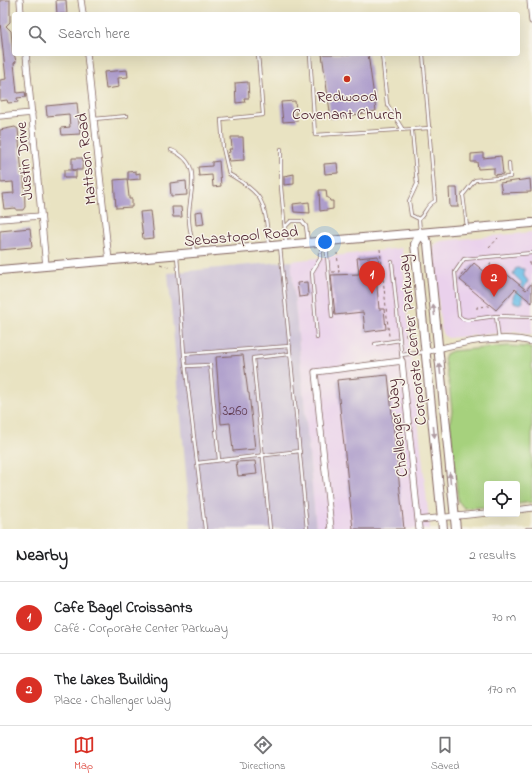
<!DOCTYPE html>
<html lang="en">
<head>
<meta charset="utf-8">
<style>
	body { margin:0; font-family:"Indie Flower",sans-serif; background:#f6f6f6; color:#202124 }
	.controls { position:absolute; right:12px; bottom:12px; display:grid; overflow:hidden; border-radius:4px; box-shadow:0 4px 16px #0002 }
	.controls button { width:36px; height:36px; display:grid; place-items:center; padding:0; border:0; border-bottom:1px solid #e0e0e0; background:#fff; color:#202124; font:20px sans-serif }
	.you { position:absolute; left:325px; top:242px; width:14px; height:14px; margin:-10px; border:3px solid #fff; border-radius:50%; background:#1a73e8; box-shadow:0 0 0 6px #1a73e833 }
	.badge { display:grid; place-items:center; width:26px; height:26px; border-radius:50%; background:#d93025; color:#fff; font-size:13px; font-weight:700 }
	.pin { position:absolute; translate:-50% -33px; filter:drop-shadow(0 1px 2px #0008) }
	.pin::after { content:''; position:absolute; top:21px; width:14px; height:12px; background:inherit; clip-path:polygon(0 0,100% 0,50% 100%) }
	.list { margin:0; padding:0; list-style:none }
	h2 { display:flex; justify-content:space-between; align-items:center; height:52px; margin:0; padding:0 16px; font-size:17px }
	h2 small { font-size:13px; font-weight:400; color:#757577 }
	.list li { display:grid; grid-template-columns:26px 1fr auto; gap:12px; align-items:center; box-sizing:border-box; height:72px; padding:0 16px; border-top:1px solid #e0e0e0 }
	.list b { display:block; font-size:15px; white-space:nowrap }
	.list p { margin:0; font-size:13px; white-space:nowrap; color:#757577 }
	.list em { font-size:13px; font-style:normal; color:#757577 }
	.icon { flex:none; width:22px; height:22px; fill:none; stroke:currentColor; stroke-width:2; stroke-linecap:round; stroke-linejoin:round }
	.map { position:relative; flex:none; width:532px; height:529px; overflow:hidden }
	.search { position:absolute; background:#fff; box-shadow:0 4px 16px #0002; left:12px; right:12px; top:12px; height:44px; display:flex; align-items:center; gap:10px; box-sizing:border-box; padding:0 14px; border-radius:4px; color:#757577; font-size:15px }
	.sheet { height:196px; background:#fff }
	nav { display:flex; justify-content:space-around; align-items:center; box-sizing:border-box; height:56px; border-top:1px solid #e0e0e0; background:#fff; font-size:11px; color:#757577 }
	nav a { display:grid; justify-items:center; gap:2px }
	nav .on { color:#d93025 }
	.map>svg:first-child { display:block }
	.built { fill:#ead1ec }
	.industrial { fill:#cabfd6 }
	.green { fill:#a6d17d; stroke:#787854 }
	.water { fill:#6cbfe8; stroke:#5b6f8a }
	.building { fill:#ac9bcb }
	.lines { fill:none; stroke-linecap:round; stroke-linejoin:round }
	.lane-casing { stroke:#826460; stroke-width:4 }
	.street-casing { stroke:#826460; stroke-width:7 }
	.secondary-casing { stroke:#826460; stroke-width:10 }
	.path { stroke:#826460; stroke-width:1; stroke-dasharray:3 3; stroke-linecap:butt }
	.lane { stroke:#fff; stroke-width:2.5 }
	.street { stroke:#fff; stroke-width:5.5 }
	.secondary { stroke:#fff; stroke-width:8 }
	.oneway { fill:#ae9aa0 }
	.poi-dot { fill:#c8321e; stroke:#f7f3e8; stroke-width:1.5 }
	.labels { text-anchor:middle; stroke-width:3; stroke-linejoin:round; paint-order:stroke }
	.number-label { font-size:14px; fill:#623e53 }
	.poi-label { font-size:16px; fill:#4a1f2b; stroke:#f7f3e8 }
	.street-label { font-size:16px; fill:#4a1f2b; stroke:#f7f3e8 }
</style>
</head>
<body>
<div class="map">
<svg width="532" height="529" viewBox="0 0 532 529">
	<rect width="100%" height="100%" fill="#f7f3e8"/>
	<filter id="ink" filterUnits="userSpaceOnUse"><feTurbulence type="fractalNoise" baseFrequency=".025" numOctaves="2"/><feDisplacementMap in="SourceGraphic" scale="8" xChannelSelector="R" yChannelSelector="G"/><feConvolveMatrix kernelMatrix="1 2 1 2 8 2 1 2 1" color-interpolation-filters="sRGB"/></filter>
	<filter id="wash" filterUnits="userSpaceOnUse"><feTurbulence type="fractalNoise" baseFrequency=".012" numOctaves="4" result="noise"/><feDisplacementMap in="SourceGraphic" scale="16" xChannelSelector="R" yChannelSelector="G"/><feGaussianBlur stdDeviation="0.9" result="paint"/><feColorMatrix in="noise" values="0 0 0 0 0 0 0 0 0 0 0 0 0 0 0 0 0 1.4 0 .05"/><feComposite in="paint" operator="in"/></filter>
	<g filter="url(#wash)">
		<rect width="100%" height="100%" fill="#e9e3c2"/>
		<path class="built" d="M532,232V335L514,332L448,338L443,335L441,329L433,251L435,244L441,241Z
			M402,248L410,347L430,529H316L291,261Z"/>
		<path class="industrial" d="M291,261L316,529H191L168,273Z"/>
		<path class="green" d="M508,346L527,347L532,349V502L517,504V484H487V507L464,508L458,501L450,422L452,411L449,383L444,359L446,354L452,351Z"/>
		<path class="water" d="M516,268L524,269V276L528,281C523,290 521,292 523,302L520,304L513,302V296L522,283L513,274Z"/>
		<g id="blocks">
			<path class="building" d="M0,0H10V22L6,26L11,31L13,53L15,57L16,62L14,63L17,93L25,92L26,97L17,98L18,102L8,103L7,100L0,101V80L6,79L0,23Z
				M56,0H66L67,14H57Z
				M322,54H368L376,111L331,119Z
				M127,70L128,77L118,78L119,87L106,89L104,72Z
				M248,82L249,98H244L245,102L236,103L235,83Z
				M295,101L297,121L283,122L281,102Z
				M77,103L80,134L62,135L61,128L70,127L69,114L47,116L46,106Z
				M15,127L18,129L22,175H24L25,207L23,210H16V208L4,209L2,194L14,193L13,182L1,183L0,169V130Z
				M231,137H243L244,160L229,161L227,153L230,152L229,149H232Z
				M483,153V158L501,156L503,174L494,175V168L478,169L477,162H471V154Z
				M72,158H83L82,170H72Z
				M219,161L221,186L213,187L212,175L199,176L198,167L212,166V162Z
				M337,163L338,173L325,174L324,164Z
				M64,170H76V178H64Z
				M136,171V174L140,173V179L128,180V172Z
				M294,174V184L284,185V176Z
				M127,179L129,197V199H132V207L116,208L114,180Z
				M530,179L531,192L502,193L500,183Z
				M186,181L187,195L171,196L170,183Z
				M449,188H457L458,207H450Z
				M319,190H326L327,198H329L330,201H333V209L320,211Z
				M309,202L310,213L294,212L293,204Z
				M172,207H181L182,217H173Z
				M151,211L154,238L143,239L140,212Z
				M202,211L204,224L196,225L195,212Z
				M30,228L32,247L0,250V231Z
				M378,256L380,276H376L379,309H384L386,329L365,332L363,312L335,315L331,275L359,274L357,258Z
				M474,263L491,277L499,268L526,290L532,283V303L515,289L496,310L460,280Z
				M307,282L308,296L299,297L297,283Z
				M243,355L248,393H249L255,449L233,451L230,423L221,424L216,357Z
				M388,375L404,529H353L337,380Z
				M255,461L257,474L238,476L236,462Z"/>
		</g>
	</g>
	<g filter="url(#ink)">
		<use href="#blocks" fill-opacity="0" stroke="#826460" stroke-width="1"/>
		<g class="lines">
			<g class="lane-casing">
				<path id="lane" d="M258,54L263,115L221,119L223,148L229,174C267,196 264,203 269,244
					M310,54L315,135L430,128
					M382,54L387,104L403,130
					M94,119L127,116
					M412,131L417,184L409,201L411,215L419,219
					M281,149V187L286,243
					M171,150C203,163 190,188 189,214C188,226 192,239 194,251
					M419,219C426,213 426,205 435,201L423,54
					M419,219L420,232
					M285,227L291,221H302L306,226L308,242
					M467,227L463,195L475,180L510,177L509,163
					M326,242L332,317
					M280,246L307,529
					M177,255L184,354L290,346
					M392,262L402,361
					M496,316L532,317
					M317,338L312,272L320,259V254L325,244
					M499,340L496,316L467,320L463,319L459,316L455,272L464,259L532,253
					M375,344L400,340
					M184,354L205,529
					M401,355L425,352
					M186,366L210,365L219,460
					M197,463L300,451
					M270,529L253,358L290,354
					M527,529H532"/>
			</g>
			<g class="street-casing">
				<path id="street" d="M20,0L21,14
					M81,0L83,14
					M530,0L532,21
					M26,54L46,266
					M87,54L109,261
					M0,116L32,113
					M0,219L41,216
					M425,352C456,344 501,333 532,342
					M517,510L532,508
					M418,520L487,513
					M331,529L315,372L402,361L419,529"/>
			</g>
			<g class="secondary-casing">
				<path id="secondary" d="M421,233L428,243L456,529
					M421,233L415,244L443,529
					M0,270L532,223"/>
			</g>
			<path class="path" d="M489,248L498,238
				M380,249L389,336H390
				M529,262V264H532
				M490,263L491,274
				M160,264L171,268
				M491,268L497,267V265
				M332,272H339L337,253
				M461,276L465,270L466,271
				M477,309V307L489,306
				M405,335L412,334"/>
			<use href="#lane" class="lane"/>
			<use href="#street" class="street"/>
			<use href="#secondary" class="secondary"/>
		</g>
		<defs><path id="oneway-solid" d="M-6-.8H1V-3.2L6.5 0L1 3.2V.8H-6Z"/></defs>
		<g class="oneway">
			<use href="#oneway-solid" transform="translate(434 310) rotate(-95)"/>
			<use href="#oneway-solid" transform="translate(440 369) rotate(-96)"/>
			<use href="#oneway-solid" transform="translate(434 432) rotate(84)"/>
			<use href="#oneway-solid" transform="translate(450 478) rotate(-95)"/>
		</g>
	</g>
	<circle class="poi-dot" cx="347" cy="79" r="4"/>
	<g class="labels">
		<g class="number-label">
			<text x="235" y="415">3260</text>
		</g>
		<g class="poi-label">
			<text x="347" y="101">Redwood<tspan x="347" dy="18">Covenant Church</tspan></text>
		</g>
		<g class="street-label">
			<text transform="translate(85 159) rotate(-96)" y="6">Mattson Road</text>
			<text transform="translate(23 161) rotate(-95)" y="6">Justin Drive</text>
			<text transform="translate(241 235) rotate(-5)" y="6">Sebastopol Road</text>
			<text transform="translate(411 340) rotate(-96)" y="6">Corporate Center Parkway</text>
			<text transform="translate(396 428) rotate(-96)" y="6">Challenger Way</text>
		</g>
	</g>
</svg>
<div class="controls">
<button><svg class="icon" aria-label="locate" viewBox="0 0 24 24"><circle cx="12" cy="12" r="6"/><path d="M12 2v4M12 18v4M2 12h4M18 12h4"/></svg></button>
</div>
<div class="you"></div>
<div class="pin badge" style="left:372px;top:294px">1</div>
<div class="pin badge" style="left:494px;top:297px">2</div>
<div class="search"><svg class="icon" aria-label="search" viewBox="0 0 24 24"><circle cx="10" cy="10" r="6"/><path d="M15 15l6 6"/></svg>Search here</div>
</div>
<section class="sheet">
<h2>Nearby<small>2 results</small></h2>
<ul class="list">
<li><span class="badge">1</span><div><b>Cafe Bagel Croissants</b><p>Café · Corporate Center Parkway</p></div><em>70 m</em></li>
<li><span class="badge">2</span><div><b>The Lakes Building</b><p>Place · Challenger Way</p></div><em>170 m</em></li>
</ul>
</section>
<nav>
<a class="on"><svg class="icon" aria-label="map" viewBox="0 0 24 24"><path d="M3 6l6-2 6 2 6-2v14l-6 2-6-2-6 2zM9 4v14M15 6v14"/></svg>Map</a>
<a><svg class="icon" aria-label="directions" viewBox="0 0 24 24"><path d="M12 3l9 9-9 9-9-9zM9 14v-3h6M13 9l2 2-2 2"/></svg>Directions</a>
<a><svg class="icon" aria-label="saved" viewBox="0 0 24 24"><path d="M7 4h10v16l-5-4-5 4z"/></svg>Saved</a>
</nav>
</body>
</html>
